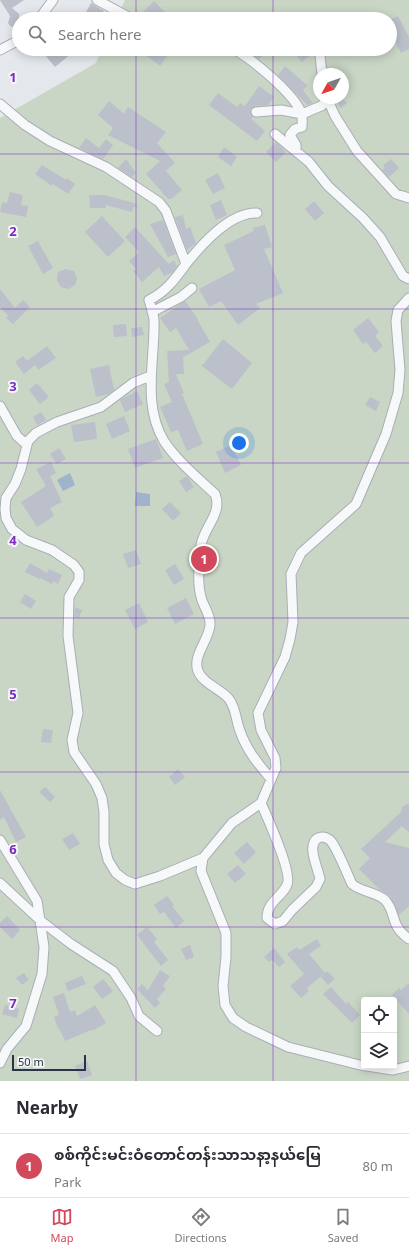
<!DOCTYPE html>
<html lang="en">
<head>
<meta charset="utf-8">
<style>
	body { margin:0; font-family:"Noto Sans","Noto Sans Myanmar",sans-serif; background:#f2f2f3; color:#2b2b33 }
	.controls { position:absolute; right:12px; bottom:12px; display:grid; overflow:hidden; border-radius:4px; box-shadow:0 2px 10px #0003 }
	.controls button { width:36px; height:36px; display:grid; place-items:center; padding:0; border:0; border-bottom:1px solid #e1e1e2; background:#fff; color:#2b2b33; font:20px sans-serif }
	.compass { position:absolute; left:313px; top:68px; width:36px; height:36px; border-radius:50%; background:#fff; box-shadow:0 2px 10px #0003; rotate:230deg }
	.scale { position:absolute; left:12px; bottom:10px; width:74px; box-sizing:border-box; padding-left:4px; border:2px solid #2b3445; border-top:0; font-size:11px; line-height:14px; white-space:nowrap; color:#2b3445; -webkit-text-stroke:3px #f4f6f9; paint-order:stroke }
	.you { position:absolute; left:239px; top:443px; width:14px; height:14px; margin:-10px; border:3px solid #fff; border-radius:50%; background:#1a73e8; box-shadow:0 0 0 6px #1a73e833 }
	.badge { display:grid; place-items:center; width:26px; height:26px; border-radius:50%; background:#d1495b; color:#fff; font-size:13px; font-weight:700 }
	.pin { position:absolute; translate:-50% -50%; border:2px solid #fff; box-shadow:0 1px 4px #0006 }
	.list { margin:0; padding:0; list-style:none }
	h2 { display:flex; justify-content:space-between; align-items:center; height:52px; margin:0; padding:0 16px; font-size:17px }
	h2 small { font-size:13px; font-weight:400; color:#7c7c81 }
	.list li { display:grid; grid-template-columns:26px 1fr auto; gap:12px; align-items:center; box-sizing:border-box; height:64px; padding:0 16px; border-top:1px solid #e1e1e2 }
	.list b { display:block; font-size:15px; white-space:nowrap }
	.list p { margin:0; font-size:13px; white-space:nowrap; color:#7c7c81 }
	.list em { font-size:13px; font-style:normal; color:#7c7c81 }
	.icon { flex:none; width:22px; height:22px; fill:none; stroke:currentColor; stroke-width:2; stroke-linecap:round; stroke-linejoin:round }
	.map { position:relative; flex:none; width:409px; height:1081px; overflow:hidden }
	.search { position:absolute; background:#fff; box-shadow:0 2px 10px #0003; left:12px; right:12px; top:12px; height:44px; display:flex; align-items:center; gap:10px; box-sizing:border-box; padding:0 14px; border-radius:22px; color:#7c7c81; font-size:15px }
	.sheet { height:116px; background:#fff }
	nav { display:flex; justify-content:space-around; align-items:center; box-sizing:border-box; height:56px; border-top:1px solid #e1e1e2; background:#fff; font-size:11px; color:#7c7c81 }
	nav a { display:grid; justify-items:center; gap:2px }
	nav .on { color:#d1495b }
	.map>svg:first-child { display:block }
	.green { fill:#c9d6c5; fill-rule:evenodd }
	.water { fill:#9fb4cc }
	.building { fill:#bbc0ca }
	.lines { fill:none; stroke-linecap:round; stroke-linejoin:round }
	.street-casing { stroke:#a9aeb7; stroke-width:11 }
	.street { stroke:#f7f8fa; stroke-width:9 }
	.grid { fill:none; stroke:#7b2cbf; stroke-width:1; stroke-opacity:0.55 }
	.grid-label { font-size:13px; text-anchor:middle; font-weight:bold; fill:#7b2cbf; stroke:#f4f6f9; stroke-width:4; stroke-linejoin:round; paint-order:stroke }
</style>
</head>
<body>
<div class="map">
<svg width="409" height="1081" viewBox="0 0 409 1081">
	<rect width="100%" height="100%" fill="#e4e7ec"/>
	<path class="green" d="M125,0H409V1081H0V118L96,63L102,49H390V19H116ZM319,74H343V98H319ZM364,1000H394V1066H364Z"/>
	<path class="water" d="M70,473L75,485L63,491L57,480Z
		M136,492L150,494V506H135Z"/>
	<path class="building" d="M0,0H24L12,8L19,14V29L10,26L8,23L10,16Z
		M154,1L172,19H146L141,14Z
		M91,3L104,11L100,19H94L85,14Z
		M398,16L409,37V49L401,53L390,32V20Z
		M51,49H68L72,53L55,67L44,54Z
		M137,49H160L168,55L160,66Z
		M255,49H272L259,59L251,53Z
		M298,49H302L309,56L302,62L294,53Z
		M285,66L308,86L303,90L313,103L307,105L278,75Z
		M259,86L274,97L268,105L255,106L250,110L253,117L251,119L265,131L257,141L209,105L218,93L237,107L240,103L245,106Z
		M334,98H342L347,103L341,108Z
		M109,101L124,114L128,107L166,132L157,143L175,163L166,171L182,190L171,199H168L146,174L160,161L108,135L113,128L98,115Z
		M86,138L99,148L106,139L113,145L103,159L79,148Z
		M276,142L286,152L276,162L266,152Z
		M224,147L237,157L231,166L218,157Z
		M126,159L136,173L132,177L118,168Z
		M391,159L399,168L389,177L382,170L385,168L383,165Z
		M42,165L66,180L67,178L75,184L68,194L53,184L52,186L35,174Z
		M218,173L225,188L213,194L205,180Z
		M10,192L23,195L21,205L28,206L26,217L0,212L2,202L7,203Z
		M89,195H104L134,203L138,207H133L132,212L106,205V208H90Z
		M221,200L227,215L216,220L210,205Z
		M314,201L324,213L315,221L305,209Z
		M183,215L186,229L190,227L196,243L187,250L175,217Z
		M102,216L125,241L108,257L85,232Z
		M163,220L176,254L168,257L150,224Z
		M265,225L272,247L264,249L283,293L256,304L260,308L238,325L221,301L209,307L199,289L235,270L224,245L254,231L253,228Z
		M135,227L169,264L174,260L177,266L173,272L164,276L159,267L142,282L133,271L136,269L129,261L139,252L125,237Z
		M38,241L53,268L43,274L28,246Z
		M66,269L74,271L77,278L75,285L68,289L61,287L57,280L58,272Z
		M0,289L15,308L23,300L30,307L13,324L6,318L8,316L0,307Z
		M185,301L198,319H197L210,342L183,357L184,374H176L184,393L182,394L203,444L187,451L178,430L171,432L160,407L172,402L164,384L169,382L167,351L189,350L176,328L170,332L160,318Z
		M368,318L379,332L375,336L383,346L375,353L366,342L363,344L353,330Z
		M126,324L127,336L114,337L113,325Z
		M142,327L144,335L132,337L131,328Z
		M223,339L252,363L232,389L202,366Z
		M47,346L56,358L38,370L35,365L24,374L15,362L23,356L27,361Z
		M109,365L114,390L108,394L96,397L90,369Z
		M37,383L49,397L40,404L29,390Z
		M137,391L143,404L125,412L120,400Z
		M370,397L380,402L376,411L365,405Z
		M41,412L46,420L37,425L33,417Z
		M124,416L130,431L112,439L106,424Z
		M95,422L97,439L74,442L71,425Z
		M156,439L163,458L135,468L128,449Z
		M231,445L241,465L225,473L216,452Z
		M59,448L66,459L57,464L50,454Z
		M51,462L56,473L50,476L62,502L50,508L54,516L37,527L21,502L46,486L36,469Z
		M187,476L194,487L186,492L179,481Z
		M170,502L181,513L173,521L162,509Z
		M136,550L141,564L128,568L123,554Z
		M30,563L47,573L49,569L62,575L58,584L53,581L52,584L40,578L39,579L25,572Z
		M175,564L184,579L174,585L165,570Z
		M25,594L36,601L31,609L20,602Z
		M186,598L194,614L175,624L167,608Z
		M139,603L148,622L135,629L125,610Z
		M75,607L82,610L79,618L74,617Z
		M43,729L53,730L51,743L41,742Z
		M178,769L185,777L175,785L169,777Z
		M45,787L55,797L50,802L39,792Z
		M0,790L26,837L16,842L4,817L0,820Z
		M409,803V832L402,826L385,842L409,848V906L399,915L390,896L379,889L359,869L370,858L361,849L401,812L402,807Z
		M73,833L80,844L69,850L62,839Z
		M247,842L256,852L244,864L234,853Z
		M238,865L246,874L235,883L227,874Z
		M167,896L174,905L172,906L184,921L176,928L164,912L160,914L154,905Z
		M7,916L20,930L12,939L0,927V923Z
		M147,927L157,939L154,942L168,960L161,966L137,935Z
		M317,939L321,946L309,954L325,973L307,988L309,991L301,998L290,986L304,974L287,954L297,947L299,950Z
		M190,945L194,957L186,960L181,949Z
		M274,948L285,962L279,967L272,960L269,962L264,957Z
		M160,970L170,976L163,986L166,989L157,999L160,1003L155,1008L137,989L142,984L148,990Z
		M327,971L335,979L328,985L321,977Z
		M24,973L29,980L22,985L16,978Z
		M82,976L86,984L68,991L65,983Z
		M103,979L113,991L102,999L93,987Z
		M409,983V1014L392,995L399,988L401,990Z
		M331,987L346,1004L348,1002L360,1015L352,1023L323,994Z
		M64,993L70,1012L75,1010L77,1016L95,1005L106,1023L92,1031L91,1030L65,1041L59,1028L58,1029L54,1017L59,1015L53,997Z
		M5,1005L19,1009L17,1018L2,1014Z
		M87,1061L92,1075L80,1079L75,1066Z"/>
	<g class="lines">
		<g class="street-casing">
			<path id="street" d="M97,0L132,19
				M39,19L53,0
				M234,49C253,60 292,92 301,112C303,117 302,122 302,127L295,129L290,135L296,145V150
				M0,50L19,40
				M320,55L322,74
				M327,98L335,116L357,151L396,194L409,198
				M0,104L25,125L50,141L106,167L159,202L166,211L186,264C175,279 166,292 149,300C151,307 154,315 154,321C155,360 142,405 164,441C177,461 198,478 215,494C223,513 204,527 201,545C199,560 197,582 201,597C203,606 211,615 210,625C209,640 192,656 198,671C203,684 221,689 229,699C236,708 236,721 240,731C246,749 258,764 271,779
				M256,112L281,110L302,114L321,106L328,100
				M275,134L309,162L328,186L363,218L380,237L403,276L409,279
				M186,264C202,244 230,212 257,213
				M152,312L181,297L192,288
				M150,376L133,383L101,407L57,422L36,433L28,441L21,469L15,484L6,498L5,509L6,518L12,529L26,540L52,550L74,565L79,572V580L69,597L68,636L78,713L72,740L74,752L96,784L102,798L104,812V844L108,860L116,873L125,880L135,884L160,876L203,858
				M0,406L17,436L27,445
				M261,803C267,817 293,873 287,885C281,898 267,902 267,918L275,924L283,921L292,910L316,887L320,879C318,868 306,845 318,838C322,836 326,837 330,840C337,847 347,874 352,884C361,892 377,892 385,900C397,913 389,925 409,939
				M0,840L37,901L44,947L42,974L26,1026L7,1049L0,1063
				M0,883L41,921L71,944L113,971L131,998L139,1016L157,1031
				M364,1066L288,1047L246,1027L233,1018L225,1005L223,986L226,957V933L201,871L203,858L232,823L261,803L276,768L275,758L261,730L258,713L285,657L290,639L293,622L291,574L301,553L356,504L386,434L398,393L400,370L396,321L398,310L409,298
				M367,1066L393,1070L409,1066"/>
		</g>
		<use href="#street" class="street"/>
	</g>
	<path class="grid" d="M136,0V19M273,0V19M136,49V1081M273,49V1081M0,154H409M0,309H409M0,463H409M0,618H409M0,772H409M0,927H409"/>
	<g class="grid-label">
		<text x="13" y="82">1</text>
		<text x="13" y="236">2</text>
		<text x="13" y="391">3</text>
		<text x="13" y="545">4</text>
		<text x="13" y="699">5</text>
		<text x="13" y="854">6</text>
		<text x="13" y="1008">7</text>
	</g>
</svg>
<div class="controls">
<button><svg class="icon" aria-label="locate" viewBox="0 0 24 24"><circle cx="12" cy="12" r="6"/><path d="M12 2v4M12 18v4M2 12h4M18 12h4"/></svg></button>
<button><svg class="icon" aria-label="layers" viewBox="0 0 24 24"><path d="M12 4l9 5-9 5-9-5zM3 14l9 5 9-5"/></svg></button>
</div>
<svg class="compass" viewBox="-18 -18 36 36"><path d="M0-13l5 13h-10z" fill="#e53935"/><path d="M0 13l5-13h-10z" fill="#7c7c81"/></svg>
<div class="scale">50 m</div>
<div class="you"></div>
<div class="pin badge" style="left:204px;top:559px">1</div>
<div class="search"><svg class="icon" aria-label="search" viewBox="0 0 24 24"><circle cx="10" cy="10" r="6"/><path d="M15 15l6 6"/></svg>Search here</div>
</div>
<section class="sheet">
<h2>Nearby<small></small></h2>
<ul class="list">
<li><span class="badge">1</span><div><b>စစ်ကိုင်းမင်းဝံတောင်တန်းသာသနာ့နယ်မြေ</b><p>Park</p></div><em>80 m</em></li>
</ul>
</section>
<nav>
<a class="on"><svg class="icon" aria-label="map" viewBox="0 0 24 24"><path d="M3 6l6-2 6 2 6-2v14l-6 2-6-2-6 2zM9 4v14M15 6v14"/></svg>Map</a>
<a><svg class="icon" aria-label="directions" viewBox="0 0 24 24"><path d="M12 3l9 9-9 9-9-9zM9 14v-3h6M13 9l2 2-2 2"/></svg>Directions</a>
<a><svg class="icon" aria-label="saved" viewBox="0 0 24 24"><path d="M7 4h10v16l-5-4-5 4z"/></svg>Saved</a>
</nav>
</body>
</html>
